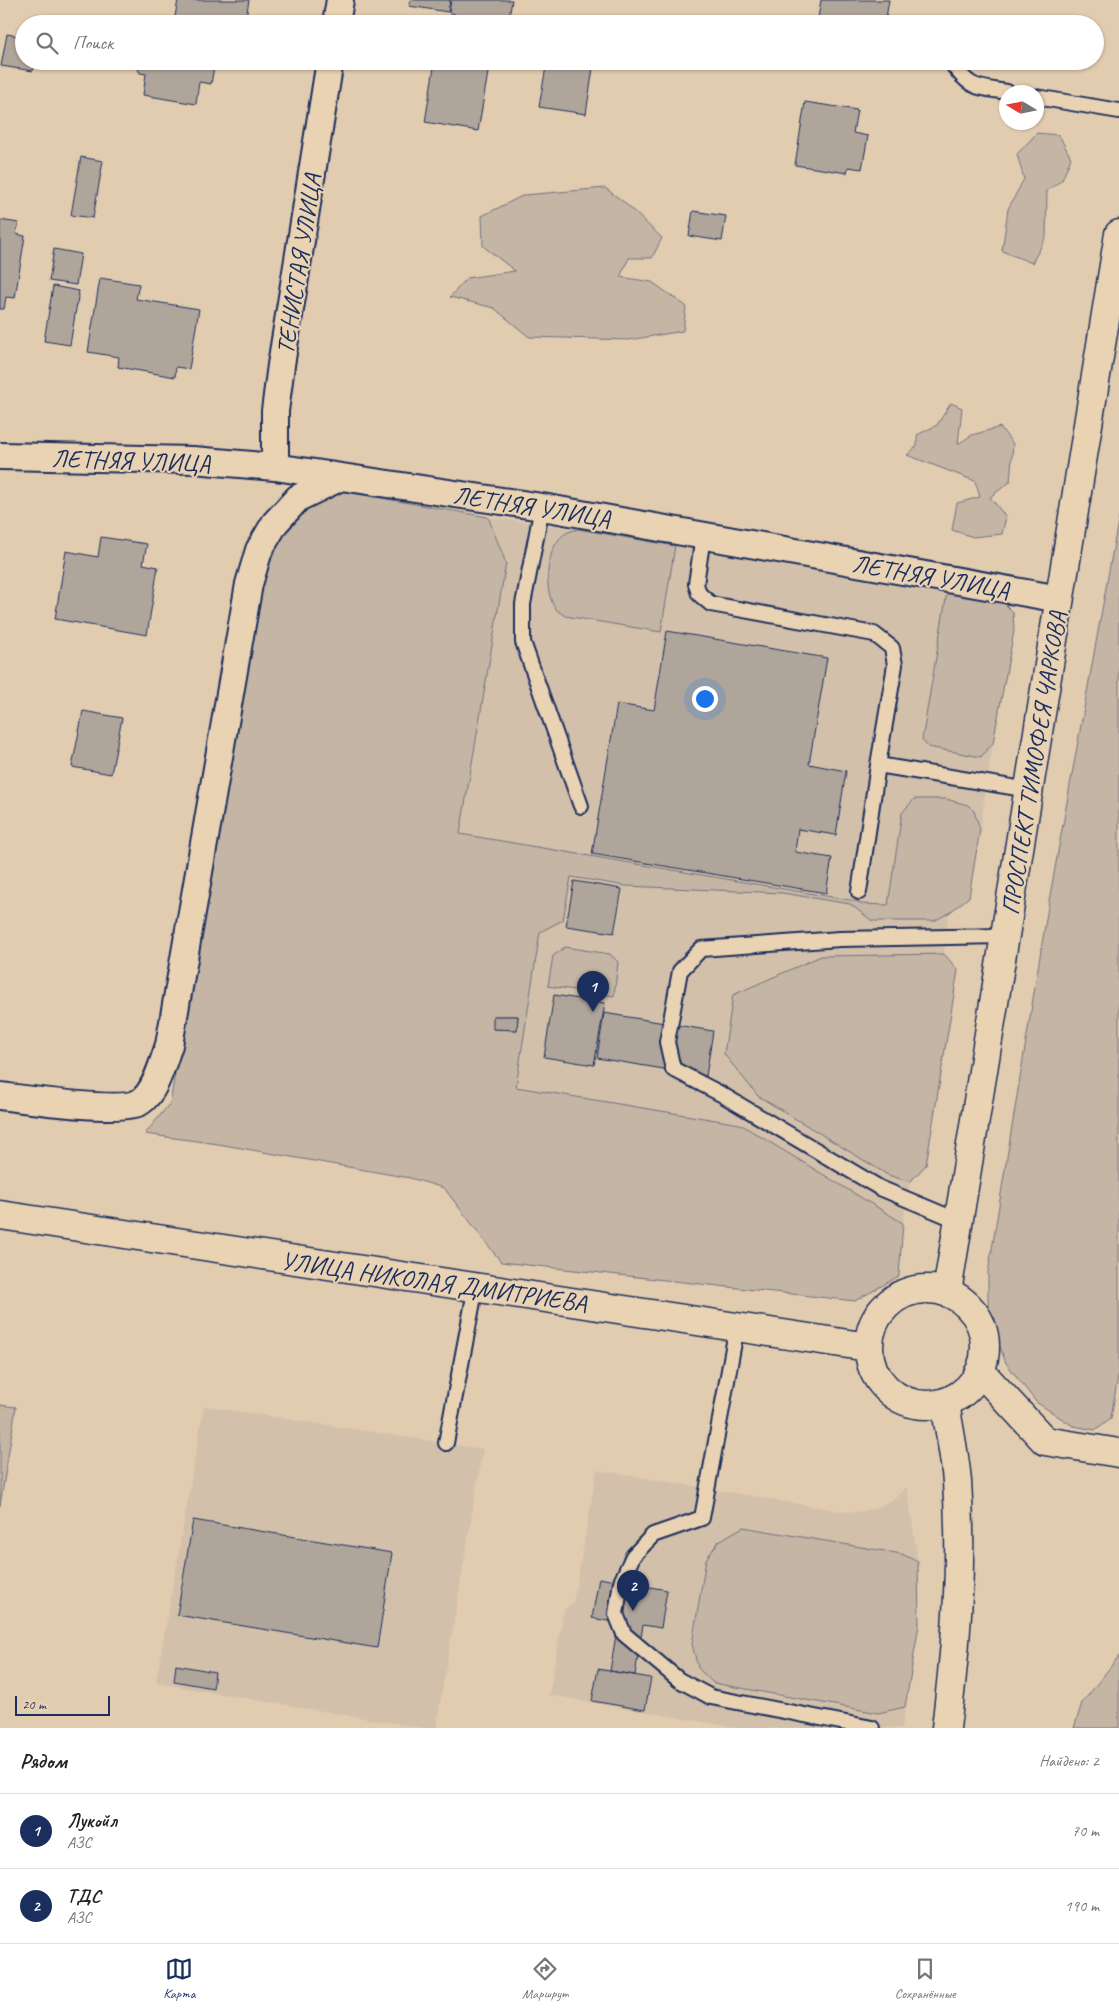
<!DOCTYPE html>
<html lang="ru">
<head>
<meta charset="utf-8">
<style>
	body { margin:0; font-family:Caveat,sans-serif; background:#f2f2f2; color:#222 }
	.compass { position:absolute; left:999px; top:85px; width:45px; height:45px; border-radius:50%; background:#fff; box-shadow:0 1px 4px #0004; rotate:280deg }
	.scale { position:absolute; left:15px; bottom:12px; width:95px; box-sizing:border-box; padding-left:5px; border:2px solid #1b2f5e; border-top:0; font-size:14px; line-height:18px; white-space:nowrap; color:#1b2f5e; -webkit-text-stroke:4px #ead3b3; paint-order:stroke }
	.you { position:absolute; left:704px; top:698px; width:18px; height:18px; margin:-12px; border:4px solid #fff; border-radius:50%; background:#1a73e8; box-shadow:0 0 0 8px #1a73e833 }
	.badge { display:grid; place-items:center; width:32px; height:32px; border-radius:50%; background:#1b2f5e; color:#fff; font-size:16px; font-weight:700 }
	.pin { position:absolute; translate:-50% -41px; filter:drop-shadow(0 1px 2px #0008) }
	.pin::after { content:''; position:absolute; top:26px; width:18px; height:15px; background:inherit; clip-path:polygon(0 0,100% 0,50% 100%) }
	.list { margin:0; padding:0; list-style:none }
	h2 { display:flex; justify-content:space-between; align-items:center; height:65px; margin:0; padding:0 20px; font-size:21px }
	h2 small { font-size:16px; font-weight:400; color:#767676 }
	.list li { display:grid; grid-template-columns:32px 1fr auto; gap:15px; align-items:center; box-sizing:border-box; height:75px; padding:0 20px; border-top:1px solid #e0e0e0 }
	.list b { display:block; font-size:19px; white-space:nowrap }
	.list p { margin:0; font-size:16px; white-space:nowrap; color:#767676 }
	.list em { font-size:16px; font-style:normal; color:#767676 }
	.icon { flex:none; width:28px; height:28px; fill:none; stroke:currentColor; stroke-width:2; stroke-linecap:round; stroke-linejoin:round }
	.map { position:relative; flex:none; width:1119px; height:1728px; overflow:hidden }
	.search { position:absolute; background:#fff; box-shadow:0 1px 4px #0004; left:15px; right:15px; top:15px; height:55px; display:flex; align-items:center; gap:12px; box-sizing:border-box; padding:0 18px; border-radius:28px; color:#767676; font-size:19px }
	.sheet { height:215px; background:#fff }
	nav { display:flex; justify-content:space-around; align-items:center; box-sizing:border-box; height:70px; border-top:1px solid #e0e0e0; background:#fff; font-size:14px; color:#767676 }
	nav a { display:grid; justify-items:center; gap:2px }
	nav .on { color:#1b2f5e }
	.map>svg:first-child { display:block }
	.built { fill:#d3c0aa }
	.green { fill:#c4b5a4; stroke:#707281; fill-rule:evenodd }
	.building { fill:#b0a59b; stroke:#1b2f5e }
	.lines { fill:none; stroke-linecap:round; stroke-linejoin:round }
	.lane-casing { stroke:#1b2f5e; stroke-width:18 }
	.street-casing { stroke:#1b2f5e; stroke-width:30 }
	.secondary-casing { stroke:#1b2f5e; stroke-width:31 }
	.lane { stroke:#ead3b3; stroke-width:14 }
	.street { stroke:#ead3b3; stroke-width:26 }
	.secondary { stroke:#ead3b3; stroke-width:28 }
	.labels { text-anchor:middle; stroke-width:4; stroke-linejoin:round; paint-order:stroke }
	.street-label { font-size:25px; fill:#1b2f5e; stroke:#ead3b3 }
</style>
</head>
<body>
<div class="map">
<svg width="1119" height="1728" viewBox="0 0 1119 1728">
	<rect width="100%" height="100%" fill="#e2ccb0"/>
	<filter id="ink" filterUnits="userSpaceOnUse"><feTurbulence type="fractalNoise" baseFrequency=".02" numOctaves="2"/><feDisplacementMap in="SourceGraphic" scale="10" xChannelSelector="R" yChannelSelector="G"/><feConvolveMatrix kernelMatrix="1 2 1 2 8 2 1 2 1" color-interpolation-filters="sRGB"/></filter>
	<g filter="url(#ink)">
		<path class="built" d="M488,517L578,529L1003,602L1013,612L1014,631L993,743L980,829L974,811L902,813L888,905L860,904L859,902L850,900V904L934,921L949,913L944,954L958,970L926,1165L910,1182L903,1223L816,1170L407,1137L506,563Z
			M204,1406L483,1449L436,1728H422L156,1683Z
			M597,1470L841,1511L858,1512L876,1508L892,1500L907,1487L918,1562L919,1625L902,1728H737L549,1695L564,1609L573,1604Z"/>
		<path class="green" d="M1037,133L1059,135L1071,158L1062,180L1047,191L1046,237L1032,263L1002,251L1008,209L1024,179L1017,154Z
			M605,188L624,202L662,238L652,258H629L620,277L652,282L686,306L683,331L629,340L529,337L494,308L450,297L467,278L515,271L483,246L482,216L524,195Z
			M951,403L962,408L958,444L972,435L1000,427L1013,444L1010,482L990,497L1006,517L1002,534L973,537L952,530L957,503L980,497L975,481L907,455L917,446V435L937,425Z
			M341,491L488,517L506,563L460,834L850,900L859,902L860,904L888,905L902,813L914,799H946L968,805L974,811L980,829L969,897L949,913L934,921H872L850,904L782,893L626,886L571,877L563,920L540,932L516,1087L740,1124L903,1223L899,1276L855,1301L501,1262L444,1188L410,1178L218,1144L145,1134L170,1103L236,713L258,601L275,547L301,510ZM494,1016H518L517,1030L494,1029Z
			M1119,516V1370L1111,1418L1095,1430L1073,1426L1036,1402L1006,1363L988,1316V1273L1049,901Z
			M578,529L675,546L661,632L565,616C563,614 558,612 556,609C542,591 546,545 566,533C570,531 574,530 578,529Z
			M947,592L1003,602L1013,612L1014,631L993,743L981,757L928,747L922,740Z
			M565,947L610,954L618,962L614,996L548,986L553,956Z
			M944,954L958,970L926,1165L910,1182L888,1175L758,1096L724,1054L733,995L821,956Z
			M0,1405L16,1407L0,1506Z
			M743,1527L902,1554L918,1562L919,1625L905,1707L878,1713L713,1683L698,1668L692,1644L706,1559L719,1541Z
			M1119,1656V1728H1074L1082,1703Z"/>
		<path class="building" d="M178,0H249L245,24L205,17V24L174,22Z
			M410,0H450L448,12L409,6Z
			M451,0H512L508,24L453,23L455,14L449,13Z
			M821,0H889L885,24H817Z
			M155,19L174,22L183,24H155Z
			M7,34L24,37V61H35L33,71L1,66Z
			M134,61H215L211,84L199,82L196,104L143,95L146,74L140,73Z
			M435,61H490L478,131L425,122Z
			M547,61L593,68L586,114L539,107Z
			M805,102L857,110L853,133L868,136L862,169L848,167L847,173L795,165Z
			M81,157L103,161L93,218L71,215Z
			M693,211L726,216L722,241L689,236Z
			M0,220L19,223L16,234L25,236L15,298L6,297L4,309H0Z
			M54,249L81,254L76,285L49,281Z
			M100,278L139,284L136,299L199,309L189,369L176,367L175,377L118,367L119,357L88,352Z
			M53,286L79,291L70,345L44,341Z
			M101,537L147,544L143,564L158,567L147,635L55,619L66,551L98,557Z
			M667,631L827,658L809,764L846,771L836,835L798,829L795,852L832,858L826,893L592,854L617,704L654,710Z
			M83,711L122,718L111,774L72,767Z
			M574,881L622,889L614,933L566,926Z
			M554,995L605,1003L594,1065L544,1057Z
			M604,1013L713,1031L706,1076L597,1058Z
			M493,1016H518L517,1030L493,1029Z
			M193,1520L392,1553L377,1648L177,1615Z
			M599,1578L667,1590L661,1628L643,1625L635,1675L610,1671L618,1623L592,1618Z
			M176,1665L215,1672L213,1688L174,1681Z
			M598,1669L651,1678L645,1710L592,1701Z"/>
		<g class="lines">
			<g class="lane-casing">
				<path id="lane" d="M950,61C970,89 975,87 1007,92
					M1036,97L1119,111
					M542,507L523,604V642L581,806
					M703,536L696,584L699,594L711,604L874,634L892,648L895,665L878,765L1029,790
					M859,892L878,765
					M959,1221L880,1188L721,1094L673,1069L667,1042L680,971L701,949L840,939L1004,936
					M737,1326L702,1518L653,1535L633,1556L621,1582L616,1614L624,1634L679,1680L711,1697L872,1728
					M446,1443L476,1286"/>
			</g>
			<g class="street-casing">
				<path id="street" d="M336,24L340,0
					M0,456L193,460L275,467L542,507L1060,599
					M275,467V411L281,365L330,61
					M0,1096C25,1099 123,1113 140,1102C156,1092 163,1061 169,1045L249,584L259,550L275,523L298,498L341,477"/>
			</g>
			<g class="secondary-casing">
				<path id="secondary" d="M0,1215L868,1347
					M869 1347a58 58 0 1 1 116 0a58 58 0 1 1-116 0Z
					M947,1292L1119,234
					M980,1371L1045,1441L1119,1453
					M945,1403C949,1429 955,1456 957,1482C963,1565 956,1646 946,1728"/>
			</g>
			<use href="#lane" class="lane"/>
			<use href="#street" class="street"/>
			<use href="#secondary" class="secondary"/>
		</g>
	</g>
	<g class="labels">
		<g class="street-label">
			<text transform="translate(298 264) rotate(-81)" y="9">ТЕНИСТАЯ УЛИЦА</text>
			<text transform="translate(131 460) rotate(2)" y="9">ЛЕТНЯЯ УЛИЦА</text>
			<text transform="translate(532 506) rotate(9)" y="9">ЛЕТНЯЯ УЛИЦА</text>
			<text transform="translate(931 576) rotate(10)" y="9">ЛЕТНЯЯ УЛИЦА</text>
			<text transform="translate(1033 763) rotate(-81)" y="9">ПРОСПЕКТ ТИМОФЕЯ ЧАРКОВА</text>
			<text transform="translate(434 1281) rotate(8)" y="9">УЛИЦА НИКОЛАЯ ДМИТРИЕВА</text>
		</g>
	</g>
</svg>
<svg class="compass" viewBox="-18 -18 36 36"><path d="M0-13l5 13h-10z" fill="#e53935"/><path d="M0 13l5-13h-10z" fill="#767676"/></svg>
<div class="scale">20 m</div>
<div class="you"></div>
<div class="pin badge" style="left:593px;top:1012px">1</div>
<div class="pin badge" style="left:633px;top:1611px">2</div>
<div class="search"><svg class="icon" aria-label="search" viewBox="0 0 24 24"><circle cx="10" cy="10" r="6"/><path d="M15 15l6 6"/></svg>Поиск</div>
</div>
<section class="sheet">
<h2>Рядом<small>Найдено: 2</small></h2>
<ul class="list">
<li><span class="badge">1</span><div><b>Лукойл</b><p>АЗС</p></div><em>70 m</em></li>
<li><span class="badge">2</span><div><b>ТДС</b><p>АЗС</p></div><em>190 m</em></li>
</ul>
</section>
<nav>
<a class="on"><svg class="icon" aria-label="map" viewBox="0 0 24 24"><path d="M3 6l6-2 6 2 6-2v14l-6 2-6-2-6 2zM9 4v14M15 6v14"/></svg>Карта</a>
<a><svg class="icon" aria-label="directions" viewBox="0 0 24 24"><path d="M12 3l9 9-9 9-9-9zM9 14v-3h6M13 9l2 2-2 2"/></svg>Маршрут</a>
<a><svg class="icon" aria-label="saved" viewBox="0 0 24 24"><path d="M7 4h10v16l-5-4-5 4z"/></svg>Сохранённые</a>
</nav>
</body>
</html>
